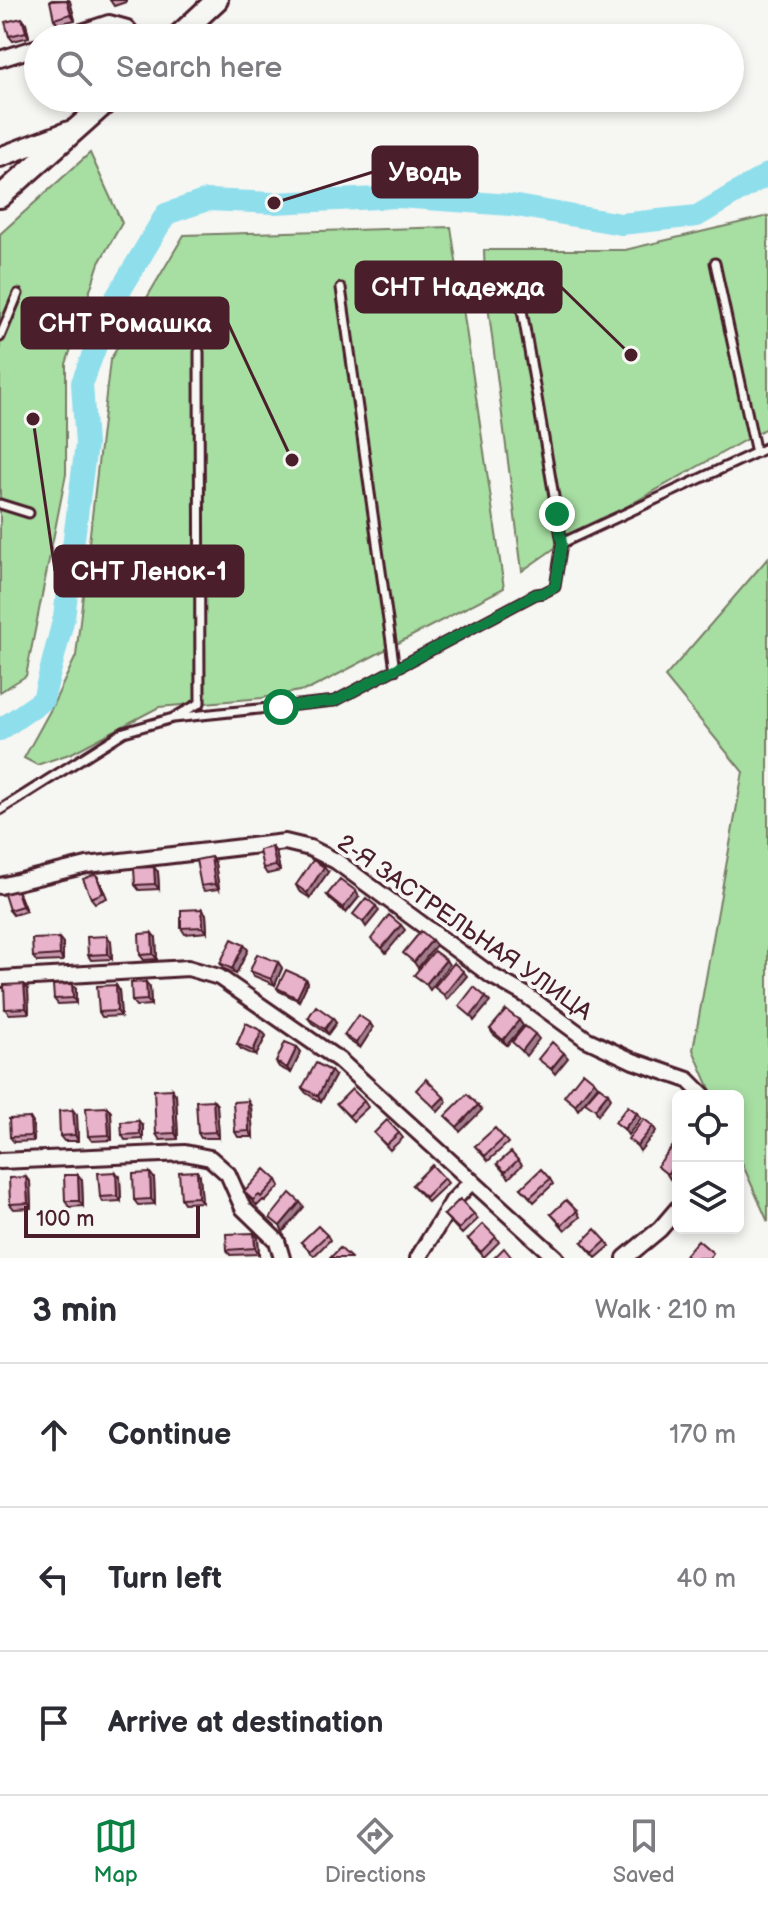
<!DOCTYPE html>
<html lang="en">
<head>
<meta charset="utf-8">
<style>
	body { margin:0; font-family:"Balsamiq Sans",sans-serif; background:#f2f2f3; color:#2b2b33 }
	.controls { position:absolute; right:24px; bottom:24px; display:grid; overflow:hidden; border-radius:12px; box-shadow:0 4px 12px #0003 }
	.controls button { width:72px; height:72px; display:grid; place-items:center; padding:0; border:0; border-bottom:2px solid #e1e1e2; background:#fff; color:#2b2b33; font:40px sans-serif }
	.scale { position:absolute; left:24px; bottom:20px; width:176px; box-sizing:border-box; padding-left:8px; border:4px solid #4a1f2b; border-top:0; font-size:22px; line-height:28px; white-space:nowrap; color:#4a1f2b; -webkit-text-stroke:6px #f6f6f2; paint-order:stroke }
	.stop { position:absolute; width:24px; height:24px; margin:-18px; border:6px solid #0b8043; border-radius:50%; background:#fff }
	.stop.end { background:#0b8043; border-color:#fff; box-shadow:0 2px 8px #0008 }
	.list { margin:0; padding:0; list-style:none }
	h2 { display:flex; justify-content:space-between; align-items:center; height:104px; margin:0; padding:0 32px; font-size:34px }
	h2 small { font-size:26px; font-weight:400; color:#7c7c81 }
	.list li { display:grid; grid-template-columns:52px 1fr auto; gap:24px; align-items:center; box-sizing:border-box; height:144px; padding:0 32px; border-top:2px solid #e1e1e2 }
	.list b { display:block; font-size:30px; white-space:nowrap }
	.list em { font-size:26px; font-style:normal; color:#7c7c81 }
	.icon { flex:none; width:44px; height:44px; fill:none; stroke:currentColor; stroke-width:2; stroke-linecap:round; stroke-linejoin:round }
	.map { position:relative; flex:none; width:768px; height:1258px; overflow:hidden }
	.search { position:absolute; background:#fff; box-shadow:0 4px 12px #0003; left:24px; right:24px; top:24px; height:88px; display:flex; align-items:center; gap:20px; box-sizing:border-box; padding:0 28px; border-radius:44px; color:#7c7c81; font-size:30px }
	.sheet { height:536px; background:#fff }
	nav { display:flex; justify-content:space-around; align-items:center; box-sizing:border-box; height:112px; border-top:2px solid #e1e1e2; background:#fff; font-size:22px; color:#7c7c81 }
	nav a { display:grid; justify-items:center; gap:4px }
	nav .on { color:#0b8043 }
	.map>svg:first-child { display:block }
	.green { fill:#a7dea2; stroke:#787e66; stroke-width:2 }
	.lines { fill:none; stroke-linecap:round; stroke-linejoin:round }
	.river { stroke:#8fdeec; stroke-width:22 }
	.lane-casing { stroke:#4a1f2b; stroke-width:13 }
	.street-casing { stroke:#4a1f2b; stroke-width:20 }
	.secondary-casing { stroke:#4a1f2b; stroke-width:24 }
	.primary-casing { stroke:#4a1f2b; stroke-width:26 }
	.lane { stroke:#f6f6f2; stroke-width:7 }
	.street { stroke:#f6f6f2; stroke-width:14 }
	.secondary { stroke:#f6f6f2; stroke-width:18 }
	.primary { stroke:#f6f6f2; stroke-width:20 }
	.wall { fill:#c899ae; stroke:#4a1f2b; stroke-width:2 }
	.shaded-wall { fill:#a27d8d; stroke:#4a1f2b; stroke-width:2 }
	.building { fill:#e8b2ca; stroke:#4a1f2b; stroke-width:2 }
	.route { stroke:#0b8043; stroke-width:10 }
	.labels { text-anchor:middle; stroke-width:8; stroke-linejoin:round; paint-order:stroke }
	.street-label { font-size:24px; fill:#4a1f2b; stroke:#f6f6f2 }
	.leader { fill:none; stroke:#4a1f2b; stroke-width:3 }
	.callout-dot { fill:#4a1f2b; stroke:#f6f6f2; stroke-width:3 }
	.callout { fill:#4a1f2b; stroke:#4a1f2b; stroke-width:3 }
	.callout-label { font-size:26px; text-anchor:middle; font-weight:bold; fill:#fff }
</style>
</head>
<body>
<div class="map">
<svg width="768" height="1258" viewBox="0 0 768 1258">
	<rect width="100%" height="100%" fill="#f6f6f2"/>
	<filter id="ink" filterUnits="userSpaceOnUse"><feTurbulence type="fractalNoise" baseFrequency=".0125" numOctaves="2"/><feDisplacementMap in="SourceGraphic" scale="16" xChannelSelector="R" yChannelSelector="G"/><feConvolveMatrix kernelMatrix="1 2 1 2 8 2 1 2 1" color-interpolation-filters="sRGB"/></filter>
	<g filter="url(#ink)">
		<path class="green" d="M90,153L122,223L99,263L66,364V474L26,676L0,692V234Z
			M768,216V427L562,543L522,571L485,282L484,250H625Z
			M451,227L504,588L310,689L262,698L159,707L72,753L37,765L24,758L51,709L76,656L110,360L184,235Z
			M768,558V1222L738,1154V1096H713L693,1050L743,772L665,677Z"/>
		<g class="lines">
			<path class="river" d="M0,730L43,700L64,617L86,445L82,383L111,306L166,214L207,200L274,203L399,197L511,205L621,224L697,216L768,174"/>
			<g class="lane-casing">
				<path id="lane" d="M715,263L756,453
					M516,275L562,543
					M341,288L395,670
					M0,337L18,294
					M0,504L29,513
					M173,718L335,701L536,594L543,593L555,587L562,543L768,447
					M0,810L124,732L173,718L200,703L199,352"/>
			</g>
			<g class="street-casing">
				<path id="street" d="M64,38L109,23L127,28L135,38
					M0,59L38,47
					M0,886L87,865L285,842L310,848L336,861L492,976L526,995L586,1039L633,1061L688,1080L704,1096
					M0,979L188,968L219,977L339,1060L556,1258
					M0,1161L185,1153L210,1158L228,1174L243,1208L277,1241L282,1258
					M418,1258L453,1201L472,1181
					M625,1258L660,1229L678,1208"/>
			</g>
			<g class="secondary-casing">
				<path id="secondary" d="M0,157L72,130"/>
			</g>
			<g class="primary-casing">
				<path id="primary" d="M176,38L217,0
					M0,197L111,98"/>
			</g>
			<use href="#lane" class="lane"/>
			<use href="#street" class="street"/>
			<use href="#secondary" class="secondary"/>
			<use href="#primary" class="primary"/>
		</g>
		<path class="wall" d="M52,0H69L75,20L58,24L54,19Z
			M110,0H126V2L114,6Z
			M26,23L29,37L13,41L9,36Z
			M272,847L276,852L280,871L267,874L263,868Z
			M215,863L219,889L204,891L201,886Z
			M158,872L159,889L139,890L135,885Z
			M328,872L310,898L299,891L296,885Z
			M96,874L99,879L107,898L95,903L91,898Z
			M327,895L359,897L346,913L331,900Z
			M20,896L26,911L13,915L9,910Z
			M202,909L206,914L207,932L185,934L181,928Z
			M59,938L63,943V961L37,962L33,957Z
			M156,938L157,959L144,960L140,955Z
			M111,941L112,959L91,960L88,955Z
			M244,945L248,950L236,974L224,969L220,963Z
			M278,962L282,968L275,985L254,976L250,971Z
			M306,979L308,982L299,1001L279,991L277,988Z
			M116,985L119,990L121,1016L102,1017L99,1012Z
			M150,987L151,1005L136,1006L132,1001Z
			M76,989V1003L58,1004L54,999Z
			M28,990L29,1013L9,1014L5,1009Z
			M308,1018L336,1023L328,1034L312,1023Z
			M519,1020L523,1026L507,1045L493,1034L490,1029Z
			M370,1023L373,1028L360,1048L348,1040L344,1035Z
			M262,1031L266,1036L256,1056L241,1049L237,1044Z
			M297,1047L301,1052L291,1073L279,1067L276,1062Z
			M335,1076L321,1102L306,1093L302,1088Z
			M176,1095L178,1139L160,1140L156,1134Z
			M213,1100L217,1105L219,1138H201L198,1133Z
			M248,1101L251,1106L253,1137H238L235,1132Z
			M364,1101L368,1107L353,1121L337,1104Z
			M107,1107L111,1112L112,1140L92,1141L88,1136Z
			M77,1115L78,1141H64L60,1136Z
			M30,1118L33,1123L34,1141L14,1142L10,1137Z
			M143,1126V1139L125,1140L122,1135Z
			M374,1133H399L403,1138L390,1150Z
			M504,1138L508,1143L488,1161L475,1146Z
			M518,1160L522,1165L509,1178L497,1164Z
			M150,1173L154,1178L155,1204L138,1205L134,1200Z
			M78,1175L82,1180L83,1206L69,1207L65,1201Z
			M200,1176L202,1202L184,1203L181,1198Z
			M120,1177L121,1201L103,1202L100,1197Z
			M444,1178L448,1183L428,1202L412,1185Z
			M550,1179L553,1184L534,1202L521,1188Z
			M277,1180L280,1186L265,1202L263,1200L257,1206L244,1192Z
			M30,1182L31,1208L14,1209L10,1204Z
			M577,1211L580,1217L565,1230L551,1214Z
			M474,1214L478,1219L462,1234L444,1215Z
			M254,1233L258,1238L259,1254L230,1255L227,1250Z
			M327,1235L330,1240L314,1256L301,1242Z
			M496,1237L499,1242L484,1257L468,1239Z
			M606,1241L610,1246L596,1258L582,1242Z"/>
		<path class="shaded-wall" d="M67,0L70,1L75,20L71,14Z
			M22,18L26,23L29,37L26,32Z
			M272,847L276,852L280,871L276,866Z
			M211,857L215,863L219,889L215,884Z
			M154,867L158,872L159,889L155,884Z
			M324,867L328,872L310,898L307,893Z
			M17,891L20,896L26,911L22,906Z
			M356,891L359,897L346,913L343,908Z
			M376,906L379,911L366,927L363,922Z
			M202,909L206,914L207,932L203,927Z
			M401,925L405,930L386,953L382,948Z
			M152,933L156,938L157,959L153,954Z
			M107,936L111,941L112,959L108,954Z
			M59,938L63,943V961L60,955Z
			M432,940L436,945L418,968L414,962Z
			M244,945L248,950L236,974L232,969Z
			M446,960L449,965L430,990L426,984Z
			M278,962L282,968L275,985L271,979Z
			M463,971L467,976L447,1000L444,995Z
			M306,979L308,982L299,1001L297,998Z
			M146,982L150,987L151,1005L147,1000Z
			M24,984L28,990L29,1013L26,1008Z
			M72,984L76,989V1003L73,998Z
			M116,985L119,990L121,1016L117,1011Z
			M486,997L490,1002L474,1021L471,1016Z
			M333,1018L336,1023L328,1034L325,1029Z
			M519,1020L523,1026L507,1045L503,1040Z
			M370,1023L373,1028L360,1048L356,1043Z
			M262,1031L266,1036L256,1056L253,1051Z
			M535,1034L539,1039L526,1056L522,1051Z
			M297,1047L301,1052L291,1073L287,1068Z
			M564,1053L568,1058L555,1074L551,1069Z
			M331,1071L335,1076L321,1102L318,1096Z
			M594,1081L598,1086L578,1110L575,1105Z
			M172,1089L176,1095L178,1139L175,1133Z
			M608,1093L611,1098L598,1115L595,1109Z
			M444,1097L447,1102L438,1112L434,1107Z
			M213,1100L217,1105L219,1138L215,1132Z
			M248,1101L251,1106L253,1137L249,1131Z
			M478,1105L482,1110L460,1132L457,1127Z
			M107,1107L111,1112L112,1140L109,1135Z
			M73,1110L77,1115L78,1141L75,1135Z
			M637,1113L641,1118L628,1135L624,1129Z
			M30,1118L33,1123L34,1141L31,1136Z
			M139,1121L143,1126V1139L140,1134Z
			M653,1126L656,1131L640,1151L637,1146Z
			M678,1160V1169L670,1179L667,1174Z
			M197,1171L200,1176L202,1202L198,1197Z
			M116,1172L120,1177L121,1201L117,1196Z
			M150,1173L154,1178L155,1204L151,1199Z
			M78,1175L82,1180L83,1206L79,1201Z
			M26,1177L30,1182L31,1208L28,1203Z
			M300,1202L304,1207L283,1232L280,1226Z
			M254,1233L258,1238L259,1254L255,1248Z"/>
		<path class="building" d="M67,0L71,14L54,19L50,1Z
			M22,18L26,32L9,36L5,22Z
			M272,847L276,866L263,868L259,850Z
			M211,857L215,884L201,886L196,860Z
			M313,860L324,867L307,893L296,885Z
			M154,867L155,884L135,885L134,868Z
			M96,874L103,893L91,898L83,879Z
			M340,879L356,891L343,908L327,895Z
			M17,891L22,906L9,910L4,894Z
			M366,898L376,906L363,922L353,914Z
			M202,909L203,927L181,928V910Z
			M389,915L401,925L382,948L371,939Z
			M421,931L432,940L414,962L403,953Z
			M152,933L153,954L140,955L139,934Z
			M107,936L108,954L88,955L87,937Z
			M59,938L60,955L33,957L32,939Z
			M232,939L244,945L232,969L220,963Z
			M434,951L446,960L426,984L414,975Z
			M257,954L278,962L271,979L250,971Z
			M454,963L463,971L444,995L434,987Z
			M286,970L306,979L297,998L277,988Z
			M146,982L147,1000L132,1001L131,983Z
			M24,984L26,1008L5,1009L4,985Z
			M72,984L73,998L54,999L53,985Z
			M116,985L117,1011L99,1012L97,986Z
			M474,987L486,997L471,1016L459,1006Z
			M316,1006L333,1018L325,1029L308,1018Z
			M506,1010L519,1020L503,1040L490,1029Z
			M358,1015L370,1023L356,1043L344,1035Z
			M246,1023L262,1031L253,1051L237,1044Z
			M525,1026L535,1034L522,1051L512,1042Z
			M285,1042L297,1047L287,1068L276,1062Z
			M552,1042L564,1053L551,1069L538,1059Z
			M316,1063L331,1071L318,1096L302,1088Z
			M583,1072L594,1081L575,1105L564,1096Z
			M426,1079L444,1097L434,1107L416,1090Z
			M599,1086L608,1093L595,1109L585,1102Z
			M172,1089L175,1133L156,1134L154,1090Z
			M352,1089L364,1101L349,1116L337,1104Z
			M467,1094L478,1105L457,1127L445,1116Z
			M213,1100L215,1132L198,1133L196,1101Z
			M248,1101L249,1131L235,1132L233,1102Z
			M628,1106L637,1113L624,1129L615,1122Z
			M107,1107L109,1135L88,1136L86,1108Z
			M73,1110L75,1135L60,1136L59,1111Z
			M30,1118L31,1136L10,1137L9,1119Z
			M644,1119L653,1126L637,1146L628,1139Z
			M387,1120L399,1133L386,1145L374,1133Z
			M139,1121L140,1134L122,1135L121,1122Z
			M495,1128L504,1138L485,1156L475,1146Z
			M674,1145L678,1148V1160L667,1174L657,1166Z
			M511,1152L518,1160L505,1172L497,1164Z
			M432,1165L444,1178L425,1197L412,1185Z
			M265,1169L277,1180L261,1197L259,1195L253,1200L244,1192Z
			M541,1169L550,1179L530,1197L521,1188Z
			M197,1171L198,1197L181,1198L179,1172Z
			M116,1172L117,1196L100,1197L98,1173Z
			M150,1173L151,1199L134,1200L133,1174Z
			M64,1175H78L79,1201H65Z
			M26,1177L28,1203L10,1204L9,1178Z
			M290,1193L300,1202L280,1226L270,1218Z
			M460,1199L474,1214L459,1229L444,1215Z
			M566,1200L577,1211L562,1225L551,1214Z
			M483,1224L496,1237L481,1252L468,1239Z
			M318,1226L327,1235L310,1251L301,1242Z
			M595,1229L606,1241L593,1253L582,1242Z
			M254,1233L255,1248L227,1250L226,1234Z
			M698,1240L713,1253L709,1258H689L685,1255Z
			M340,1248L351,1258H330Z
			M504,1248L512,1258H494Z"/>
	</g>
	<g class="lines" filter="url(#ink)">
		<path class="route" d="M281,707L335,701L536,594L543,593L555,587L562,543L557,514"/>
	</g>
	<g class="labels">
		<g class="street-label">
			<text transform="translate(465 927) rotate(35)" y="8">2-Я ЗАСТРЕЛЬНАЯ УЛИЦА</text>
		</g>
	</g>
	<path class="leader" d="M274 203L373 172M631 355L561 287M292 460L228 323M33 419L55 571"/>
	<g class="callout-dot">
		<circle cx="274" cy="203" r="8"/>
		<circle cx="631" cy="355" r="8"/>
		<circle cx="292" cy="460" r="8"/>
		<circle cx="33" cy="419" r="8"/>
	</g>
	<g class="callout">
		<rect x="373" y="147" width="104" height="50" rx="8"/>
		<rect x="356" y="262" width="205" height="50" rx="8"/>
		<rect x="22" y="298" width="206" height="50" rx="8"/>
		<rect x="55" y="546" width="188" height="50" rx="8"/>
	</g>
	<g class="callout-label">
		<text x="425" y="181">Уводь</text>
		<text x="458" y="296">СНТ Надежда</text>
		<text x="125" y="332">СНТ Ромашка</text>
		<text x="149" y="580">СНТ Ленок-1</text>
	</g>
</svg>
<div class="controls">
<button><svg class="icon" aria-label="locate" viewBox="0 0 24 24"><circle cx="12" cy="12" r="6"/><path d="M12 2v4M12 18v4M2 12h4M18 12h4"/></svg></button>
<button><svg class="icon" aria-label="layers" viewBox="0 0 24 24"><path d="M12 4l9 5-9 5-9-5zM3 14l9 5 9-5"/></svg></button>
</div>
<div class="scale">100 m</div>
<div class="stop" style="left:281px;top:707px"></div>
<div class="stop end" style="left:557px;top:514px"></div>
<div class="search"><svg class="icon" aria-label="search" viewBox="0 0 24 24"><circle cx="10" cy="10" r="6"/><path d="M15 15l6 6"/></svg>Search here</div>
</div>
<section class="sheet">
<h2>3 min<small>Walk · 210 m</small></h2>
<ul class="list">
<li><svg class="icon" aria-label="ahead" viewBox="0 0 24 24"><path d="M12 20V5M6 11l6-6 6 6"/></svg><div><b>Continue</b></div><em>170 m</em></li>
<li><svg class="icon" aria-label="left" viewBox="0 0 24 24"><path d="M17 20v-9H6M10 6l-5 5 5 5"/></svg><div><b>Turn left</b></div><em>40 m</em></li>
<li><svg class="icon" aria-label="arrive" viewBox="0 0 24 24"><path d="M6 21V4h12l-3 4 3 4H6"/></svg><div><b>Arrive at destination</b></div></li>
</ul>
</section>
<nav>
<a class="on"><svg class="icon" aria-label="map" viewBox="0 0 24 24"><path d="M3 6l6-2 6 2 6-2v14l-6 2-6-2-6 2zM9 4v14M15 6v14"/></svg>Map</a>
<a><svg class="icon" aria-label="directions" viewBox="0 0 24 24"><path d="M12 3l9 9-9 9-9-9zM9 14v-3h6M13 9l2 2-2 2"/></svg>Directions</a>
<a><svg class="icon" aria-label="saved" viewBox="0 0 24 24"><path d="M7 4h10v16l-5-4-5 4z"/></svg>Saved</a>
</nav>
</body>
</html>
